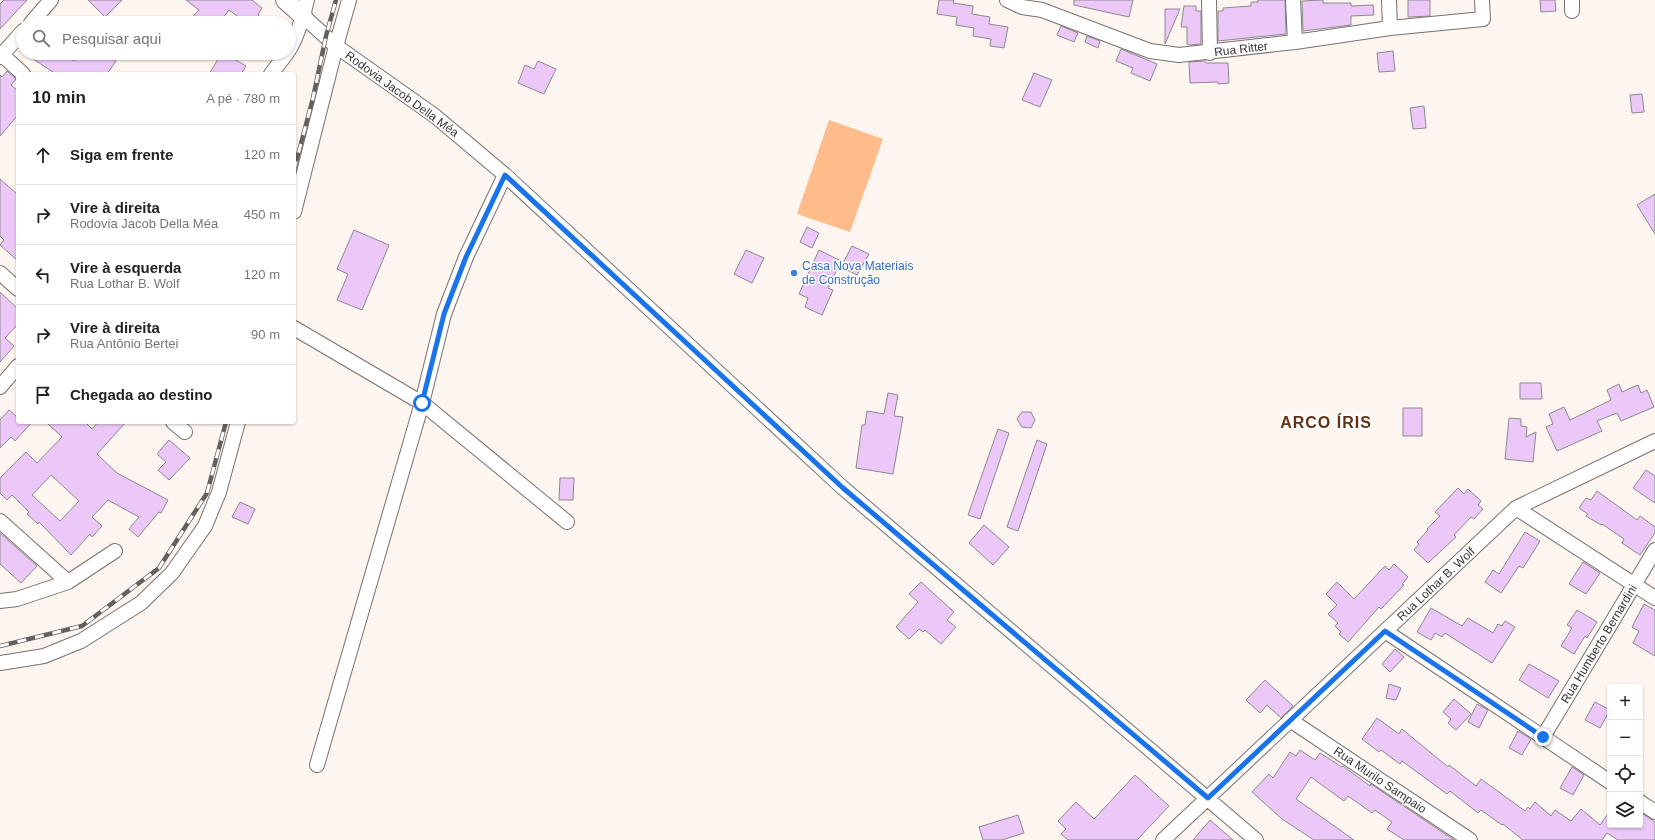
<!DOCTYPE html>
<html lang="pt">
<head>
<meta charset="utf-8">
<style>
	body { margin:0; font-family:Arial,sans-serif; background:#f6f6f6; color:#222 }
	.controls { position:absolute; right:12px; bottom:12px; display:grid; overflow:hidden; border-radius:4px; box-shadow:0 1px 3px #0004 }
	.controls button { width:36px; height:36px; display:grid; place-items:center; padding:0; border:0; border-bottom:1px solid #e0e0e0; background:#fff; color:#222; font:20px sans-serif }
	.stop { position:absolute; width:12px; height:12px; margin:-9px; border:3px solid #1a73e8; border-radius:50%; background:#fff }
	.stop.end { background:#1a73e8; border-color:#fff; box-shadow:0 1px 4px #0008 }
	.list { margin:0; padding:0; list-style:none }
	h2 { display:flex; justify-content:space-between; align-items:center; height:52px; margin:0; padding:0 16px; font-size:17px }
	h2 small { font-size:13px; font-weight:400; color:#767676 }
	.list li { display:grid; grid-template-columns:26px 1fr auto; gap:12px; align-items:center; box-sizing:border-box; height:60px; padding:0 16px; border-top:1px solid #e0e0e0 }
	.list b { display:block; font-size:15px; white-space:nowrap }
	.list p { margin:0; font-size:13px; white-space:nowrap; color:#767676 }
	.list em { font-size:13px; font-style:normal; color:#767676 }
	.icon { flex:none; width:22px; height:22px; fill:none; stroke:currentColor; stroke-width:2; stroke-linecap:round; stroke-linejoin:round }
	.map { position:relative; flex:none; width:1655px; height:840px; overflow:hidden }
	.search { position:absolute; background:#fff; box-shadow:0 1px 3px #0004; left:16px; top:16px; width:280px; height:44px; display:flex; align-items:center; gap:10px; box-sizing:border-box; padding:0 14px; border-radius:22px; color:#767676; font-size:15px }
	.panel { position:absolute; background:#fff; box-shadow:0 1px 3px #0004; left:16px; top:72px; width:280px; height:352px; border-radius:4px }
	.map>svg:first-child { display:block }
	.green { fill:#fdbc8a }
	.building { fill:#ecc8f8; stroke:#8d888e; fill-rule:evenodd }
	.lines { fill:none; stroke-linecap:round; stroke-linejoin:round }
	.minor-casing { stroke:#78716d; stroke-width:16 }
	.major-casing { stroke:#78716d; stroke-width:20 }
	.minor { stroke:#fff; stroke-width:14 }
	.major { stroke:#fff; stroke-width:18 }
	.rail-casing { stroke:#64605d; stroke-width:4.5 }
	.rail { stroke:#fff; stroke-width:3; stroke-dasharray:9; stroke-linecap:butt }
	.route { stroke:#1a73e8; stroke-width:5 }
	.shop-dot { fill:#3f7fe0; stroke:#fff; stroke-width:1.5 }
	.labels { text-anchor:middle; stroke-width:3; stroke-linejoin:round; paint-order:stroke }
	.street-label { font-size:12px; fill:#363331; stroke:#fff }
	.shop-label { font-size:12px; fill:#366cbe; stroke:#fff; text-anchor:start }
	.district-label { font-size:16px; font-weight:bold; letter-spacing:1px; fill:#603112; stroke:#fff }
</style>
</head>
<body>
<div class="map">
<svg width="1655" height="840" viewBox="0 0 1655 840">
	<rect width="100%" height="100%" fill="#fdf5f0"/>
	<path class="green" d="M829,120L883,139L850,232L797,214Z"/>
	<path class="building" d="M4,0H27L0,29V4Z
		M88,0H122L105,17Z
		M186,0H252L262,8L258,15L267,23H247L229,10L219,23H187L199,10Z
		M939,0H954L953,3L973,6L972,14L990,17L989,24L1008,27L1004,48L990,46L991,39L973,36L974,28L956,25L957,17L937,14Z
		M1074,0H1133L1129,17L1074,5Z
		M1258,0H1285L1286,34L1218,41V11H1223V8L1251,6V2H1258Z
		M1323,0V3H1351V6L1373,5L1374,15L1351,16V25L1303,31L1302,1Z
		M1408,0H1430V16L1408,17Z
		M1540,0H1555L1556,11L1541,12Z
		M1184,6H1196V11H1201V44L1189,45L1187,44V27H1181Z
		M1165,9H1180L1165,44Z
		M1061,26L1078,33L1074,42L1057,35Z
		M1087,36L1100,41L1098,48L1085,42Z
		M1121,49L1157,64L1150,81L1131,73L1133,68L1116,61Z
		M1393,51L1395,71L1379,72L1377,53Z
		M24,53H62L74,61L80,53H96L103,57L105,54L116,61L107,74H56Z
		M222,53H224L246,66L241,74H209Z
		M538,61L556,69L544,94L518,83L525,65L534,69Z
		M1205,61L1206,63H1228L1229,83L1218,84V82L1190,83L1189,62Z
		M7,71L16,79L11,85L18,91V115L0,136V75L2,77Z
		M1034,73L1052,80L1040,107L1022,100Z
		M1642,94L1644,112L1632,113L1630,95Z
		M1424,106L1426,128L1413,129L1410,108Z
		M0,179L18,195V261L0,245L4,240L0,236Z
		M1655,194V234L1637,205Z
		M807,227L819,233L812,248L800,242Z
		M354,230L389,245L362,310L337,300L348,274L337,269Z
		M852,246L869,254L857,275L841,267Z
		M746,250L764,258L752,283L734,274Z
		M819,250L841,261L828,288L833,290L822,315L805,307L808,298L799,294Z
		M0,292L18,309V324L5,338L14,346L0,362Z
		M1520,383H1541L1542,399H1520Z
		M1619,384L1622,392L1638,385L1641,393L1647,390L1654,407L1621,421L1617,413L1597,421L1602,431L1557,451L1546,427L1553,424L1549,414L1564,407L1570,420L1611,400L1607,390Z
		M888,393L898,395L894,416L903,417L893,474L856,468L862,425H865L867,411L884,414Z
		M1403,408H1422V436H1403Z
		M9,410L18,418V422H32L15,441L11,437L0,448V420Z
		M1022,412H1031L1035,420L1031,428L1022,427L1017,419Z
		M1509,418L1521,419V426L1527,427L1526,437L1536,432L1533,462L1505,459Z
		M46,422H85L92,429L98,422H126L97,454L117,473L168,500L161,513L159,512L138,537L129,529L139,517L108,500L92,517L102,526L92,537L90,534L71,555L39,522L38,524L27,514L29,512L12,495L7,500L0,493V478L26,452L37,463L62,437ZM51,475L79,501L60,521L32,495Z
		M998,429L1009,433L980,519L968,515Z
		M169,440L190,458L169,480L158,470L166,462L157,454Z
		M1037,440L1047,444L1018,531L1007,527Z
		M1646,470L1655,476V503L1633,488Z
		M560,478H574L573,500H559Z
		M1458,488L1464,494L1468,489L1481,501L1478,505L1483,509L1474,519L1471,517L1454,535L1456,537L1428,563L1414,550L1419,544L1417,542L1428,530L1427,529L1440,516L1435,512Z
		M1597,491L1637,520L1640,516L1655,527V533L1640,555L1622,543L1624,539L1602,524L1601,525L1586,516L1588,514L1579,508L1586,498L1591,500Z
		M240,502L255,509L248,524L232,517Z
		M984,525L1009,547L993,565L969,543Z
		M1525,532L1540,541L1523,568L1519,566L1501,593L1485,582L1493,570L1499,574Z
		M0,533L37,566L21,583L0,564Z
		M1583,562L1600,573L1586,594L1569,584Z
		M1394,564L1408,577L1402,584L1404,585L1381,609L1379,607L1348,642L1339,634L1341,632L1335,626L1338,623L1328,614L1337,605L1326,594L1337,582L1354,599L1385,566L1389,570Z
		M921,582L954,612L947,620L956,627L941,644L925,630L923,632L919,629L909,639L896,627L918,602L909,594Z
		M1644,604L1655,610V656L1633,643L1639,631L1632,627Z
		M1431,608L1462,626L1468,618L1493,633L1498,624L1502,626L1505,621L1515,627L1492,663L1445,633L1442,637L1435,633L1431,640L1417,632Z
		M1577,610L1597,622L1587,638L1585,636L1574,654L1561,646L1572,628L1567,625Z
		M1395,649L1404,657L1390,672L1382,664Z
		M1529,664L1559,681L1548,698L1519,680Z
		M1265,680L1293,706L1281,718L1267,705L1260,713L1246,700Z
		M1389,684L1401,688L1396,700L1386,698Z
		M1454,699L1471,714L1456,730L1448,723L1451,719L1443,712Z
		M1595,702L1610,710L1600,728L1585,720Z
		M1477,704L1488,710L1479,728L1468,722Z
		M1377,718L1399,734L1402,729L1448,767L1449,765L1476,786L1481,779L1525,811L1528,807L1530,809L1535,802L1551,816L1555,810L1571,821L1581,809L1600,825L1610,811V825H1640V812L1655,822V840H1618L1607,833L1602,840H1523L1503,824L1502,825L1481,810L1478,813L1450,791L1447,794L1402,761L1400,764L1381,750L1379,752L1362,739Z
		M1518,731L1531,739L1522,755L1509,748Z
		M1300,750L1315,760L1320,753L1342,767L1343,766L1370,786L1371,784L1454,840H1404L1387,829L1392,822L1375,810L1372,813L1348,796L1344,801L1311,777L1296,799L1354,840H1314L1282,819L1252,792L1269,774L1273,778L1290,752L1296,756Z
		M1572,767L1584,775L1573,795L1560,788Z
		M1135,775L1169,806L1137,840H1068L1061,834L1066,829L1058,821L1076,802L1094,819Z
		M1018,815L1024,833L1002,840H983L979,827Z
		M1210,820L1233,840H1193Z"/>
	<g class="lines">
		<g class="minor-casing">
			<path id="minor" d="M1007,0L1022,7L1042,10L1150,51L1179,55L1295,42L1390,28L1483,19L1482,0
				M1209,0L1210,53
				M1293,0L1295,42
				M1389,0L1390,28
				M1572,0V11
				M303,16L336,46L435,116L505,175L843,488L1256,840
				M31,23L51,0
				M289,50C298,35 303,17 307,0
				M0,53L23,74
				M0,57L23,31
				M271,74L287,53
				M294,212L336,46L349,0
				M0,273L18,289
				M294,328L422,403L567,522
				M0,387L18,366
				M173,422L185,432
				M1516,508L1655,598
				M0,521L68,582
				M0,601L17,599L68,582L115,551
				M1385,631L1610,782
				M0,663L44,656L81,641L141,603L172,573L205,526L219,492L238,422
				M1290,720L1470,840
				M1543,737L1655,550
				M317,765L422,403L444,314L466,257L505,175
				M1640,802L1655,812
				M1163,840L1516,508L1655,441"/>
		</g>
		<g class="major-casing">
			<path id="major" d="M285,0L303,16"/>
		</g>
		<use href="#minor" class="minor"/>
		<use href="#major" class="major"/>
		<g class="rail-casing">
			<path id="rail" d="M294,170L313,98L326,36L336,0
				M0,646L82,626L159,568L207,493L226,422"/>
		</g>
		<use href="#rail" class="rail"/>
	</g>
	<g class="lines">
		<path class="route" d="M422,403L444,314L466,257L505,175L843,488L1208,798L1385,631L1543,737"/>
	</g>
	<circle class="shop-dot" cx="794" cy="273" r="4"/>
	<g class="labels">
		<g class="street-label">
			<text transform="translate(1241 49) rotate(-7)" y="4">Rua Ritter</text>
			<text transform="translate(402 94) rotate(36)" y="4">Rodovia Jacob Della Méa</text>
			<text transform="translate(1436 584) rotate(-43)" y="4">Rua Lothar B. Wolf</text>
			<text transform="translate(1599 644) rotate(-59)" y="4">Rua Humberto Bernardini</text>
			<text transform="translate(1380 780) rotate(34)" y="4">Rua Murilo Sampaio</text>
		</g>
		<g class="shop-label">
			<text x="802" y="270">Casa Nova Materiais<tspan x="802" dy="14">de Construção</tspan></text>
		</g>
		<g class="district-label">
			<text x="1326" y="428">ARCO ÍRIS</text>
		</g>
	</g>
</svg>
<div class="controls">
<button>+</button>
<button>−</button>
<button><svg class="icon" aria-label="locate" viewBox="0 0 24 24"><circle cx="12" cy="12" r="6"/><path d="M12 2v4M12 18v4M2 12h4M18 12h4"/></svg></button>
<button><svg class="icon" aria-label="layers" viewBox="0 0 24 24"><path d="M12 4l9 5-9 5-9-5zM3 14l9 5 9-5"/></svg></button>
</div>
<div class="stop" style="left:422px;top:403px"></div>
<div class="stop end" style="left:1543px;top:737px"></div>
<div class="search"><svg class="icon" aria-label="search" viewBox="0 0 24 24"><circle cx="10" cy="10" r="6"/><path d="M15 15l6 6"/></svg>Pesquisar aqui</div>
<section class="panel">
<h2>10 min<small>A pé · 780 m</small></h2>
<ul class="list">
<li><svg class="icon" aria-label="ahead" viewBox="0 0 24 24"><path d="M12 20V5M6 11l6-6 6 6"/></svg><div><b>Siga em frente</b></div><em>120 m</em></li>
<li><svg class="icon" aria-label="right" viewBox="0 0 24 24"><path d="M7 20v-9h11M14 6l5 5-5 5"/></svg><div><b>Vire à direita</b><p>Rodovia Jacob Della Méa</p></div><em>450 m</em></li>
<li><svg class="icon" aria-label="left" viewBox="0 0 24 24"><path d="M17 20v-9H6M10 6l-5 5 5 5"/></svg><div><b>Vire à esquerda</b><p>Rua Lothar B. Wolf</p></div><em>120 m</em></li>
<li><svg class="icon" aria-label="right" viewBox="0 0 24 24"><path d="M7 20v-9h11M14 6l5 5-5 5"/></svg><div><b>Vire à direita</b><p>Rua Antônio Bertei</p></div><em>90 m</em></li>
<li><svg class="icon" aria-label="arrive" viewBox="0 0 24 24"><path d="M6 21V4h12l-3 4 3 4H6"/></svg><div><b>Chegada ao destino</b></div></li>
</ul>
</section>
</div>
</body>
</html>
